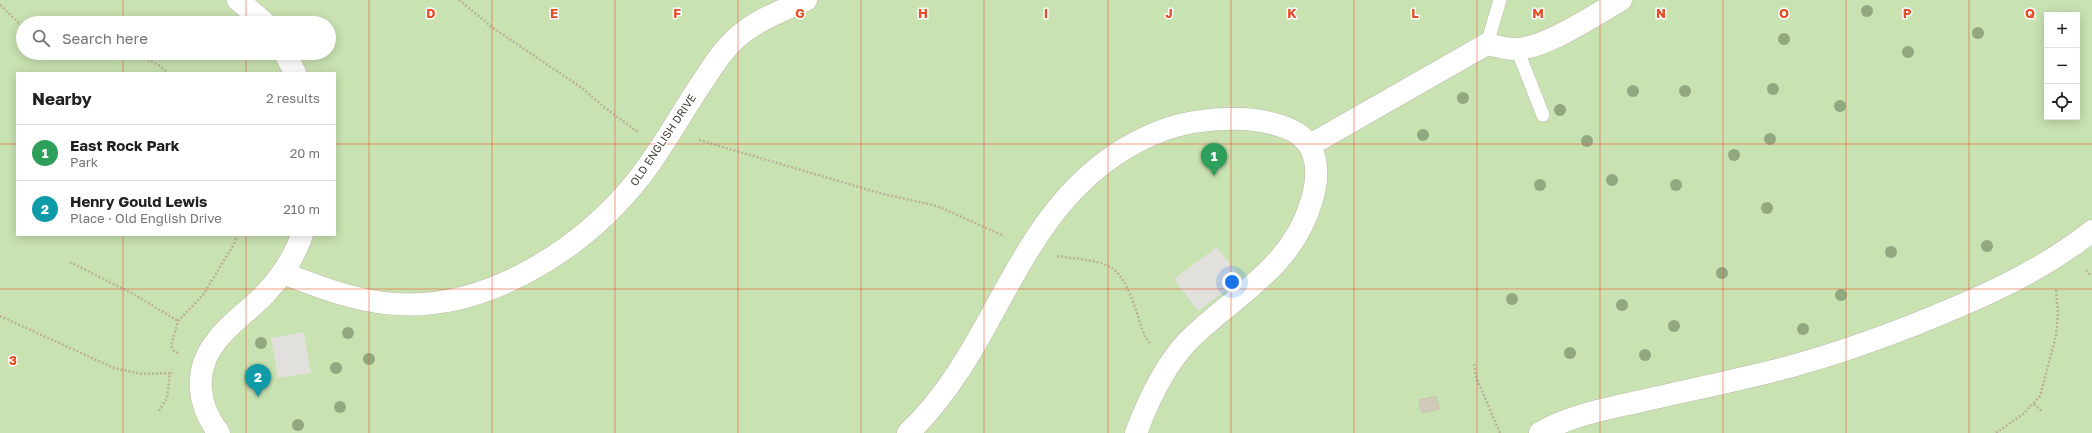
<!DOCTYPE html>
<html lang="en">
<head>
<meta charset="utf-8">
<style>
	body { margin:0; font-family:"Golos Text",sans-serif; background:#f6f6f6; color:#202124 }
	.controls { position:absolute; right:12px; top:12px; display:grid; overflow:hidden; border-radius:0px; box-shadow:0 2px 10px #0003 }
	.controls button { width:36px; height:36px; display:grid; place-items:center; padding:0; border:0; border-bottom:1px solid #e0e0e0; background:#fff; color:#202124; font:20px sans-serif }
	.you { position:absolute; left:1232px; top:282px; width:14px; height:14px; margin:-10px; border:3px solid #fff; border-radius:50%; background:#1a73e8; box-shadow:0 0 0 6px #1a73e833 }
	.badge { display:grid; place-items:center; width:26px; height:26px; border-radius:50%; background:#111827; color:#fff; font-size:13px; font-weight:700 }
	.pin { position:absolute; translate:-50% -33px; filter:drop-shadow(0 1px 2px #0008) }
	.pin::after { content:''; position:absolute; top:21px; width:14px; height:12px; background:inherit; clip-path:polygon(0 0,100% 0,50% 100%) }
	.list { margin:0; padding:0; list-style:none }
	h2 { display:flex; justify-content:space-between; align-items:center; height:52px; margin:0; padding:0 16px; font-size:17px }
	h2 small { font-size:13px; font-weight:400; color:#757577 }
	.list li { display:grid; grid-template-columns:26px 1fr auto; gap:12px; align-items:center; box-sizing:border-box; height:56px; padding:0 16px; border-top:1px solid #e0e0e0 }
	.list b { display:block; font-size:15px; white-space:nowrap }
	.list p { margin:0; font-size:13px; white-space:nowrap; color:#757577 }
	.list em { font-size:13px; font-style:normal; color:#757577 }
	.icon { flex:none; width:22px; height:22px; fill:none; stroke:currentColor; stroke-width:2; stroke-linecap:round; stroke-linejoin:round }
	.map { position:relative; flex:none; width:2092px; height:433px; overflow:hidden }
	.search { position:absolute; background:#fff; box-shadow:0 2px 10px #0003; left:16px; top:16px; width:320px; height:44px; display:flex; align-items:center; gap:10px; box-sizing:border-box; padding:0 14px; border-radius:22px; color:#757577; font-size:15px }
	.panel { position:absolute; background:#fff; box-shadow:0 2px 10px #0003; left:16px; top:72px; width:320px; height:164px; border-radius:0px }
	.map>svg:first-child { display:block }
	.green { fill:#c9e2b1; fill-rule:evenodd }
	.parking { fill:#e2e0dd }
	.building { fill:#d1cabb; stroke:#cbc2af }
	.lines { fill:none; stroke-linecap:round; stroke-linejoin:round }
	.lane-casing { stroke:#beb8ab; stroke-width:14 }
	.street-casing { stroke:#beb8ab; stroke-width:23 }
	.path { stroke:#bcb29b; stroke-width:2.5; stroke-dasharray:2 2; stroke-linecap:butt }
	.lane { stroke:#fff; stroke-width:13 }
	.street { stroke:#fff; stroke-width:22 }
	.tree { fill:#91a880 }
	.grid { fill:none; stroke:#e74d26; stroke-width:1; stroke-opacity:0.55 }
	.labels { text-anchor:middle; stroke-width:3; stroke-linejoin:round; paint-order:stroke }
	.street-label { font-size:11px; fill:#423e35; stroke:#fff }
	.grid-label { font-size:13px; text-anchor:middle; font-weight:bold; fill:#e74d26; stroke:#fff; stroke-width:3; stroke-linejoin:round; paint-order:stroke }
</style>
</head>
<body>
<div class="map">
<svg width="2092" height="433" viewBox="0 0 2092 433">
	<rect width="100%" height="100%" fill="#f1eee5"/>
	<path class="green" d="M0,0H2092V433H0ZM2047,15H2077V117H2047ZM23,23H329V53H23ZM17,73H335V235H17Z"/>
	<path class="parking" d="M1217,247L1241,279L1198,311L1174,279Z
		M304,332L311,373L278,378L271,338Z"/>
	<path class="building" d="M1436,396L1439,409L1422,413L1419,400Z"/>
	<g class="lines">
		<g class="lane-casing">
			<path id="lane" d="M1487,44L1500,0
				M1517,49L1543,115"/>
		</g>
		<g class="street-casing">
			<path id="street" d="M238,0L265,23
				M285,53L295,73
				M1310,145L1487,44C1497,46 1508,50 1518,49C1547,47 1595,15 1621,0
				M283,273C319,287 358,302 396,304C490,310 585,247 640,177C664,146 683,110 705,78C716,61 728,43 745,31C764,17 786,9 806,0
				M219,433C197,405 193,370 217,340C230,323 250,310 265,294C282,276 294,258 302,235
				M908,433C998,349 1014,214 1126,148C1148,135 1169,126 1194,122C1226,117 1259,116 1289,129C1320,142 1320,175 1311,203C1291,269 1233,296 1188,341C1164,366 1148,401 1136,433
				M1540,433C1570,415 1607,409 1641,401C1685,391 1729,382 1773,371C1822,359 1870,342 1916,324C1978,299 2039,273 2092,231"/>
		</g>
		<path class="path" d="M459,0L493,28L582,88L604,107L639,133
			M0,5L23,27
			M96,53C125,56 146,52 168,73
			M699,140L879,193L937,206L1004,236
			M1057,256C1074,259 1097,259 1112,268C1129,279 1138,319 1145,337L1150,343
			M70,262L135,295L178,321
			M2086,270L2090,275
			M0,316L114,368L142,374L173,373
			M178,353L174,351L171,345L178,321L203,295L234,244L237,235
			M1474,364L1476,377L1500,433
			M2034,404L2043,412
			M159,411L167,398L170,372
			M1996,433L2023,414L2040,396L2056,336L2058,314L2056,289"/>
		<use href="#lane" class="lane"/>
		<use href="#street" class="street"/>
	</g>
	<g class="tree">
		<circle cx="1867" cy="11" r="6"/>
		<circle cx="1978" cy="33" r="6"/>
		<circle cx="1784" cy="39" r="6"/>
		<circle cx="1908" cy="52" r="6"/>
		<circle cx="1773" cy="89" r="6"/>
		<circle cx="1633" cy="91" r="6"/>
		<circle cx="1685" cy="91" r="6"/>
		<circle cx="1463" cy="98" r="6"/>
		<circle cx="1840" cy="106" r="6"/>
		<circle cx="1560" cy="110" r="6"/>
		<circle cx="1423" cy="135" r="6"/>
		<circle cx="1770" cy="139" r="6"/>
		<circle cx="1587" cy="141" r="6"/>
		<circle cx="1734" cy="155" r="6"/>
		<circle cx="1612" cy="180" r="6"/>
		<circle cx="1540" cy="185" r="6"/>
		<circle cx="1676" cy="185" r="6"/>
		<circle cx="1767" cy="208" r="6"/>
		<circle cx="1987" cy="246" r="6"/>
		<circle cx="1891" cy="252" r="6"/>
		<circle cx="1722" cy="273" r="6"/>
		<circle cx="1841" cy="295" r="6"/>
		<circle cx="1512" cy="299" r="6"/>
		<circle cx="1622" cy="305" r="6"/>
		<circle cx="1674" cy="326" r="6"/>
		<circle cx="1803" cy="329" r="6"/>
		<circle cx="348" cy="333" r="6"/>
		<circle cx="261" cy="343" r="6"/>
		<circle cx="1570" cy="353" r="6"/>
		<circle cx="1645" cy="355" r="6"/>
		<circle cx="369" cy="359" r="6"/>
		<circle cx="336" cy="368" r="6"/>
		<circle cx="253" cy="373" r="6"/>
		<circle cx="340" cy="407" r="6"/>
		<circle cx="298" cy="425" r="6"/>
	</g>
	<path class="grid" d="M123,0V23M246,0V23M369,0V433M492,0V433M615,0V433M738,0V433M861,0V433M984,0V433M1108,0V433M1231,0V433M1354,0V433M1477,0V433M1600,0V433M1723,0V433M1846,0V433M1969,0V433M123,53V73M246,53V73M0,144H17M335,144H2092M123,235V433M246,235V433M0,289H2092"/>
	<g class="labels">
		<g class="street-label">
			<text transform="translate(663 140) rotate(-56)" y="4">OLD ENGLISH DRIVE</text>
		</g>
	</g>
	<g class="grid-label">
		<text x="431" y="18">D</text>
		<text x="554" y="18">E</text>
		<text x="677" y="18">F</text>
		<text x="800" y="18">G</text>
		<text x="923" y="18">H</text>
		<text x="1046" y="18">I</text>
		<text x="1169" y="18">J</text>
		<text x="1292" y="18">K</text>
		<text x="1415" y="18">L</text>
		<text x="1538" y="18">M</text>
		<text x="1661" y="18">N</text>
		<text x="1784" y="18">O</text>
		<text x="1907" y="18">P</text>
		<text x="2030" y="18">Q</text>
		<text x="13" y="365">3</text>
	</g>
</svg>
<div class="controls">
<button>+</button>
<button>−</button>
<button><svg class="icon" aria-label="locate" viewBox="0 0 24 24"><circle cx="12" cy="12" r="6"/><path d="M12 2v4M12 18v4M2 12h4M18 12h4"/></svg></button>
</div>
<div class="you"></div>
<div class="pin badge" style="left:1214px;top:176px;background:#2e9e5b">1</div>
<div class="pin badge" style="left:258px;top:397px;background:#0f9aa8">2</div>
<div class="search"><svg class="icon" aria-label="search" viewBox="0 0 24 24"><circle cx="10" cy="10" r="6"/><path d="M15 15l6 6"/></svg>Search here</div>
<section class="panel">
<h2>Nearby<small>2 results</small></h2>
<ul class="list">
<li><span class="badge" style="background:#2e9e5b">1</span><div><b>East Rock Park</b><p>Park</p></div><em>20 m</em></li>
<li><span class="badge" style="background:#0f9aa8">2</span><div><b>Henry Gould Lewis</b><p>Place · Old English Drive</p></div><em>210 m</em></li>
</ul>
</section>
</div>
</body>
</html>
